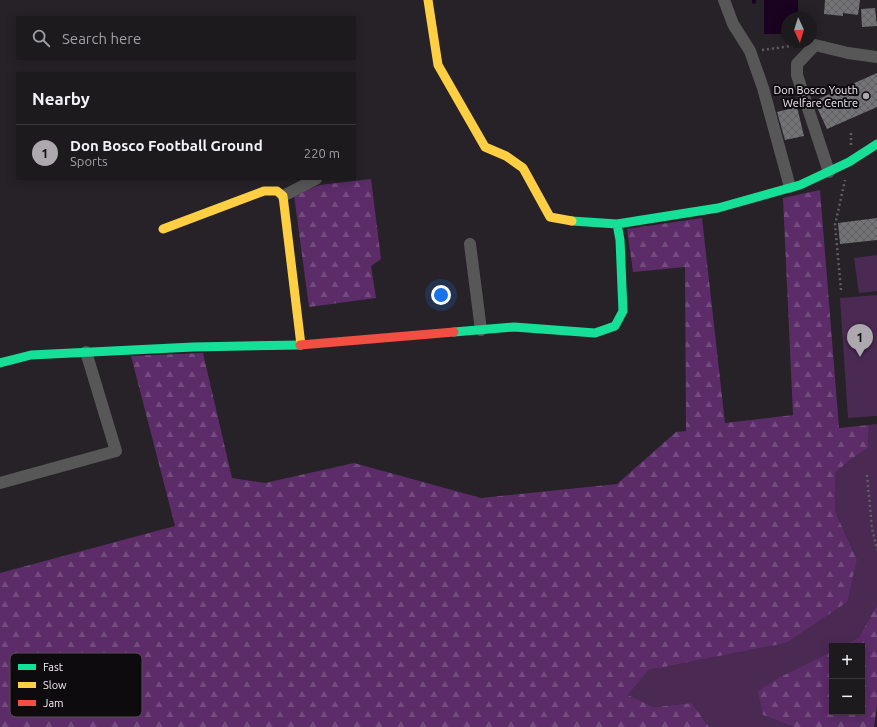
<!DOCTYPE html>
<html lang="en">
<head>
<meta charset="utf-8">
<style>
	body { margin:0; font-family:Ubuntu,sans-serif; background:#252326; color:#f1f3f6 }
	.controls { position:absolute; right:12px; bottom:12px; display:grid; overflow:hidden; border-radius:0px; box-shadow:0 2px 10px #0003 }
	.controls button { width:36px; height:36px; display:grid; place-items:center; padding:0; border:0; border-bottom:1px solid #3a383b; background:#1c1a1d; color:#f1f3f6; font:20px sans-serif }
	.compass { position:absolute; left:781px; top:12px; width:36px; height:36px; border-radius:50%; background:#1c1a1d; box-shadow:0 2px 10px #0003; rotate:176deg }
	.you { position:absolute; left:441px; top:295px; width:14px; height:14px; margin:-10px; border:3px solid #fff; border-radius:50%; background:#1a73e8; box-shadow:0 0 0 6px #1a73e833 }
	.badge { display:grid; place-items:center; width:26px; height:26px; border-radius:50%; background:#ada8ae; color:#111; font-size:13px; font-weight:700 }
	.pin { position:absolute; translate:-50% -33px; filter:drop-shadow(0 1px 2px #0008) }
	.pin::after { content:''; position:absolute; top:21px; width:14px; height:12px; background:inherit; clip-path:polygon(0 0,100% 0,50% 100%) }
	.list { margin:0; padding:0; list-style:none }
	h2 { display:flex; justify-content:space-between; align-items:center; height:52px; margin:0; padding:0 16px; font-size:17px }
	h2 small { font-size:13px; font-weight:400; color:#a0a1a4 }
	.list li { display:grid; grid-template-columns:26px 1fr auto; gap:12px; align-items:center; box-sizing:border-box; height:56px; padding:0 16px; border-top:1px solid #3a383b }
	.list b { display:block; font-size:15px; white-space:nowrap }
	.list p { margin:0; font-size:13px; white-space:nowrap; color:#a0a1a4 }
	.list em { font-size:13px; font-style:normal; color:#a0a1a4 }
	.icon { flex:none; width:22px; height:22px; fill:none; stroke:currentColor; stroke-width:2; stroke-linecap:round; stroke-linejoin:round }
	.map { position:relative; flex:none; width:877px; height:727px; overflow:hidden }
	.search { position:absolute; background:#1c1a1d; box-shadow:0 2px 10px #0003; left:16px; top:16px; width:340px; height:44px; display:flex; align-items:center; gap:10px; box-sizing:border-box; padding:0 14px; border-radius:0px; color:#a0a1a4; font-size:15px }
	.panel { position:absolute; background:#1c1a1d; box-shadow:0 2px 10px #0003; left:16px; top:72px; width:340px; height:108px; border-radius:0px }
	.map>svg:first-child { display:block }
	.grass { fill:#4a2a53 }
	.forest { fill:url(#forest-firs) }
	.water { fill:#1a0321 }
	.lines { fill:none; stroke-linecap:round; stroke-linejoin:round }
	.stream { stroke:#1a0321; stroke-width:4 }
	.building { fill:url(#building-cross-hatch) }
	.path { stroke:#605e61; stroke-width:2.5; stroke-dasharray:2 3; stroke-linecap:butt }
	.street { stroke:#585758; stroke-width:12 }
	.fast { stroke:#16e098; stroke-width:9 }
	.slow { stroke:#ffcf43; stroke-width:9 }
	.jam { stroke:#f24e42; stroke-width:9 }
	.poi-dot { fill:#ada8ae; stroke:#0e0b0f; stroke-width:1.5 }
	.labels { text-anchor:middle; stroke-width:4; stroke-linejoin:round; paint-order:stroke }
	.poi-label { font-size:11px; fill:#f6f0f7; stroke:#0e0b0f; text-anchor:end }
	.key { fill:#0e0b0f; stroke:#545055; stroke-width:1 }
	.key-label { font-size:11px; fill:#f6f0f7 }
</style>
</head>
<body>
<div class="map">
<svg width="877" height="727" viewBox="0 0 877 727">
	<defs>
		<pattern id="forest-firs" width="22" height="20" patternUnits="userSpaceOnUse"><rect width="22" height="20" fill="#5c2c69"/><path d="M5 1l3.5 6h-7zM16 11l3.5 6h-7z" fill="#744b7f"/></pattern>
		<pattern id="building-cross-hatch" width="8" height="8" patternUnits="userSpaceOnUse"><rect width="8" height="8" fill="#747476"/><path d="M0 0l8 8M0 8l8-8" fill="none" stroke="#5f5e60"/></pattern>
	</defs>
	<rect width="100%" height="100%" fill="#262227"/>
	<path class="grass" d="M877,255V291L859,293L854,258Z
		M877,295V416L848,418L840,298Z
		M877,424V605L859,637L842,646H832V651L782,676L763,715L794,727H709L692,703L654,707L628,695L649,670L786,643L857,559L835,512V473L850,460L868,448L869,425Z"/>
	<path class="forest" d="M371,179L381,259L371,266L376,298L309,307L294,195L320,185Z
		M820,190L839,428L869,425L868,448L850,460L835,473V512L857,559L847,602L786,643L649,670L628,695L654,707L692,703L709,727H0V573L175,526L131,356L203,353L232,478L265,483L354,463L481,498L617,484L676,432L686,431L685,267L633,272L627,229L702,218L725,423L793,415L783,198Z
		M877,605V705L874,727H794L763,715L758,691L782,676L832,651V712H862V646H842L859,637Z"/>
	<path class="water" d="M764,0H798V18H787V34H764Z"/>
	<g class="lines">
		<path class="stream" d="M754,2V0"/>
	</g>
	<path class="building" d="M825,0H860L858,15L843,13V16L824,14Z
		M875,8L877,26L862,27L861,9Z
		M877,73V107L827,129L814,101Z
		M797,107L804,136L785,140L777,112Z
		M877,218V240L840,244L838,223Z"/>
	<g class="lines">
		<path class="path" d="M762,50L798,45
			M851,145V130
			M841,290L835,225L845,180
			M867,475L872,528L877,550"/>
		<path class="street" d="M724,0L733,24L750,51L763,88L790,187
			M829,172L797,75V64L815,45L848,53L877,57
			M283,196L316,179
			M470,244L481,330
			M0,483L116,451L86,352"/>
		<path class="fast" d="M572,221L617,224L718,208L800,185L849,162L877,144
			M454,332L514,327L595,333L615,326L623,311L620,240L617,224
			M0,363L31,355L193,347L300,345"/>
		<path class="slow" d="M428,0L438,65L485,147L506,156L523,168L550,217L572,221
			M163,229L264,191H277L283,196L301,345"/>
		<path class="jam" d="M300,345L454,332"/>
	</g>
	<circle class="poi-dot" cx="866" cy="96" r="4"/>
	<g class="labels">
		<g class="poi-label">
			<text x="858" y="94">Don Bosco Youth<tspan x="858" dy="13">Welfare Centre</tspan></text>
		</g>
	</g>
	<rect x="10" y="653" width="132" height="64" rx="6" class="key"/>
	<rect x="18" y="664" width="18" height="6" fill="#16e098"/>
	<rect x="18" y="682" width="18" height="6" fill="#ffcf43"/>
	<rect x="18" y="700" width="18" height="6" fill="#f24e42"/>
	<g class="key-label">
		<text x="43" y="671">Fast</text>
		<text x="43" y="689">Slow</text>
		<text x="43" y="707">Jam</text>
	</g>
</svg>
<div class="controls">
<button>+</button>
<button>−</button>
</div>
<svg class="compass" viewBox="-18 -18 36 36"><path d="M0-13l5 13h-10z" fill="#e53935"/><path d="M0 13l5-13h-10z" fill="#a0a1a4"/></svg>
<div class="you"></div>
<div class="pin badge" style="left:860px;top:357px">1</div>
<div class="search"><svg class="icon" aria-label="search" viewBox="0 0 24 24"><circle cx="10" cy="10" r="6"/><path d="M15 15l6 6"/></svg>Search here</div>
<section class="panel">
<h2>Nearby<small></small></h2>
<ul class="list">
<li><span class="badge">1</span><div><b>Don Bosco Football Ground</b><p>Sports</p></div><em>220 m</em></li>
</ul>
</section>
</div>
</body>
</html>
